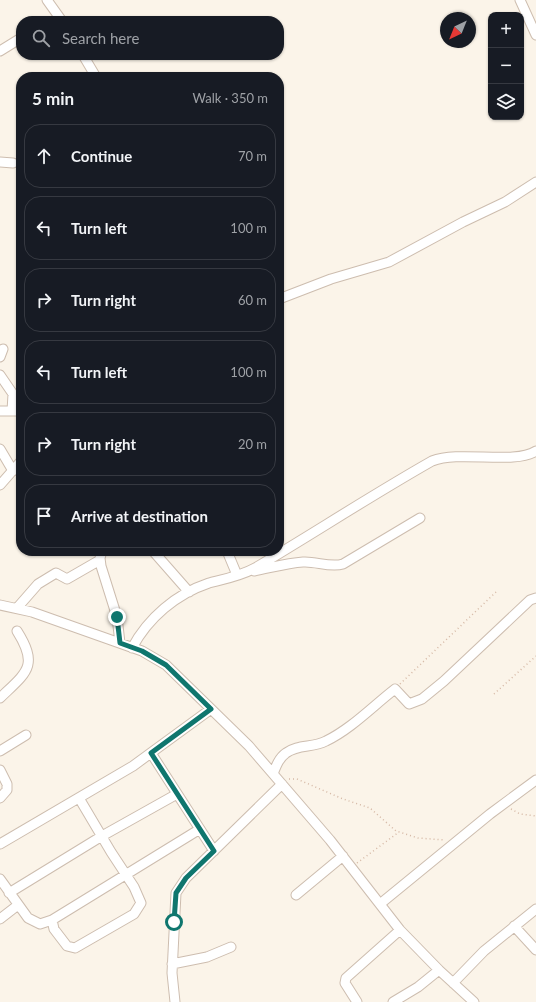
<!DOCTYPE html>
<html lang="en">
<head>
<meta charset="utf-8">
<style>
	body { margin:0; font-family:Lato,sans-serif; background:#242831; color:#f1f3f6 }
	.controls { position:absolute; right:12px; top:12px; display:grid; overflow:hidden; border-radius:8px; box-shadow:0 1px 3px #0004 }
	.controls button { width:36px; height:36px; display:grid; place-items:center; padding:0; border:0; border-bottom:1px solid #363941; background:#171b24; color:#f1f3f6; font:20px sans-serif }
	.compass { position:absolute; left:440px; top:12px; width:36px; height:36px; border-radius:50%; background:#171b24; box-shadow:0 1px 3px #0004; rotate:223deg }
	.stop { position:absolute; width:12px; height:12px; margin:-9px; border:3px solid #0f766e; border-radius:50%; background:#fff }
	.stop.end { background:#0f766e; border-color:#fff; box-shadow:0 1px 4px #0008 }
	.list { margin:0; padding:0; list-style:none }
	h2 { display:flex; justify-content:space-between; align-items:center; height:52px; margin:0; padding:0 16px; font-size:17px }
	h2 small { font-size:13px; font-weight:400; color:#9ea1a6 }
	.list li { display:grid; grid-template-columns:26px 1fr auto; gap:12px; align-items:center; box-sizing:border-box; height:64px; margin:0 8px 8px; padding:0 8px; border:1px solid #363941; border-radius:16px }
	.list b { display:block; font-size:15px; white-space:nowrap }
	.list em { font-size:13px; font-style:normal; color:#9ea1a6 }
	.icon { flex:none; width:22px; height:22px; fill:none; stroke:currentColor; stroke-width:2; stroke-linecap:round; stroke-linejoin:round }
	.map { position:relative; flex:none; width:536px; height:1002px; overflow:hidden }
	.search { position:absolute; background:#171b24; box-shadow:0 1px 3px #0004; left:16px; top:16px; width:268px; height:44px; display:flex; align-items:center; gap:10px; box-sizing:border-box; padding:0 14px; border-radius:16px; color:#9ea1a6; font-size:15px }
	.panel { position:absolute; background:#171b24; box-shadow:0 1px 3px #0004; left:16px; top:72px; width:268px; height:484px; border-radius:16px }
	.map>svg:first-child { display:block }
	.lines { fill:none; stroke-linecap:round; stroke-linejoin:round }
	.minor-casing { stroke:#cdbdaf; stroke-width:11 }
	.path { stroke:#d5b8a5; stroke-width:1.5; stroke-dasharray:1 3; stroke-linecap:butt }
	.minor { stroke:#fff; stroke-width:9 }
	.route { stroke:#0f766e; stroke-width:5 }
</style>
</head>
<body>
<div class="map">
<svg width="536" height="1002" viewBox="0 0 536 1002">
	<rect width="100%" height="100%" fill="#fbf4e9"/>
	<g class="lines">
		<g class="minor-casing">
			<path id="minor" d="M47,0L62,21
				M520,0L536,35
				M0,51L21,38
				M83,55L96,77
				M0,162L13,163
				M279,299L331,279L389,262L463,222L505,202L536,182
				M0,357L3,349
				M0,375L13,394L12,411
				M0,411H21
				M0,449L13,471
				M0,485L21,461
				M102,551L100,558L101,566L117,617L120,643
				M153,551L189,592
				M227,551L237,575
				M254,571C270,568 287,563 303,562C316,561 330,568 343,564L420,518
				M0,605L32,612L142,651L166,665L249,746L330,840L400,930L439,970L474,1002
				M17,608L38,584L56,573L67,579L100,560
				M132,648C148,618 176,594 209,583C225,579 241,576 255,568C314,533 372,495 432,461C461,450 513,465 536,451
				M0,698C27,672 39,666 17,631
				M0,751L26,735
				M151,753L214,851
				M0,770L7,784V790L0,798
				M273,774C276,766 279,758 286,753C298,744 313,748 326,741C351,729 373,706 395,689L409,704L422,699L444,681L530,600L536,598
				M0,844L133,766L211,709
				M0,879L28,918L40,924L52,920L200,829
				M9,893L102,836L177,794
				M296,895L343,856
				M380,904L490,814L536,780
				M0,919L18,905
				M52,920L54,929L67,946L75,948L134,914L141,903L134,887L111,852L79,798
				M514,926L536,950
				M172,964L207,957L231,947
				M453,983L484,951L536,909
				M175,1002L172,973L176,893L186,878L282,784
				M357,1002L345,983L346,978L400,930
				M393,1002L418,987L439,970"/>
		</g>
		<path class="path" d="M400,684L497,591
			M494,694L536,656
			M289,779H297L343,799L370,808L396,831L418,838L445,840
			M511,809L520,814L536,816
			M357,863L399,832"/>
		<use href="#minor" class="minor"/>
	</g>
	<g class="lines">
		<path class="route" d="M117,617L120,643L142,651L166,665L211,709L151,753L214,851L186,878L176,893L174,922"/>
	</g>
</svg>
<div class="controls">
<button>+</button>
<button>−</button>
<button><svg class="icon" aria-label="layers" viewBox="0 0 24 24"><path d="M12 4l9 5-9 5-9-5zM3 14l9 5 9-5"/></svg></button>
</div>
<svg class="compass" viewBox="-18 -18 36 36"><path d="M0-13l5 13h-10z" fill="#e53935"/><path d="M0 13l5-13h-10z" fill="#9ea1a6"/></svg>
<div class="stop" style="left:174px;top:922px"></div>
<div class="stop end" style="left:117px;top:617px"></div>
<div class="search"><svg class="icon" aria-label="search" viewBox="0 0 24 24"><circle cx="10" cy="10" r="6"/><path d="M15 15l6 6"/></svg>Search here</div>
<section class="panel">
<h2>5 min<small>Walk · 350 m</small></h2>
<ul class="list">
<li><svg class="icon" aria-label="ahead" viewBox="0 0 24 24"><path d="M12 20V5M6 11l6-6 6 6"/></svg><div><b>Continue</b></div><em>70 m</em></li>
<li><svg class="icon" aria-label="left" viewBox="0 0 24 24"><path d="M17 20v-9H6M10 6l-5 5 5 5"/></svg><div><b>Turn left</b></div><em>100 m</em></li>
<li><svg class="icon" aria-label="right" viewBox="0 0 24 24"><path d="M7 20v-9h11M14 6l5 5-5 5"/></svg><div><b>Turn right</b></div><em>60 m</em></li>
<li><svg class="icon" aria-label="left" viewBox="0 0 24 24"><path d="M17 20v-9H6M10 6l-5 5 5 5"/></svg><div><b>Turn left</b></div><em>100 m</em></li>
<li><svg class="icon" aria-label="right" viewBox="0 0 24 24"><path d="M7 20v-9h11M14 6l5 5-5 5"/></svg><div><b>Turn right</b></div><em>20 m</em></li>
<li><svg class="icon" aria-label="arrive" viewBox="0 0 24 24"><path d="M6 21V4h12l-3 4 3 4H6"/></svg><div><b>Arrive at destination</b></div></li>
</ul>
</section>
</div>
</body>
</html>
